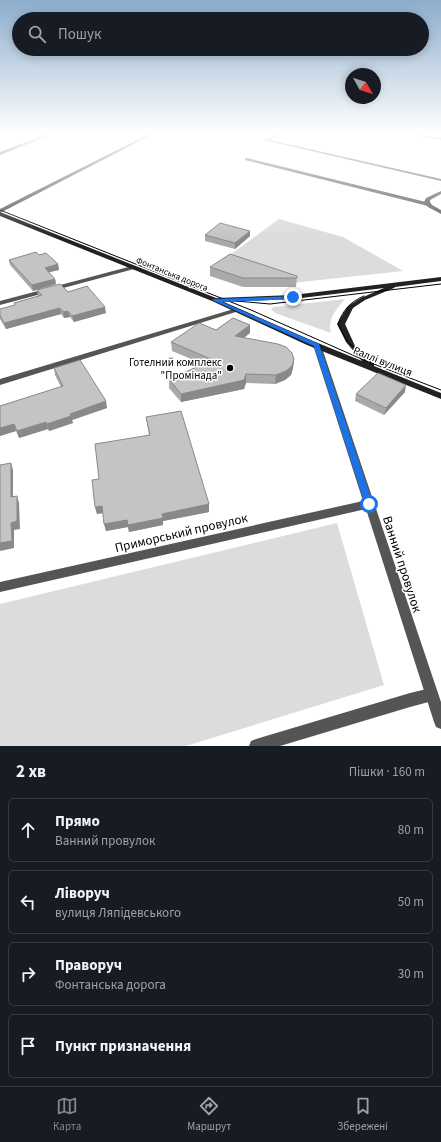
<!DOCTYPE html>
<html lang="uk">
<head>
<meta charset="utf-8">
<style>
	body { margin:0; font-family:"Source Sans 3",sans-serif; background:#20242c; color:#f1f3f6 }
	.compass { position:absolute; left:345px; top:68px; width:36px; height:36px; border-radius:50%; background:#171b24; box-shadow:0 2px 10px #0003; rotate:129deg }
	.stop { position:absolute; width:12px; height:12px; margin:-9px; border:3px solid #1a73e8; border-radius:50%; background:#fff }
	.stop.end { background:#1a73e8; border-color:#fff; box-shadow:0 1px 4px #0008 }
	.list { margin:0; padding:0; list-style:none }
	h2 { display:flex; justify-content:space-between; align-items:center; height:52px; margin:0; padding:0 16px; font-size:17px }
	h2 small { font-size:13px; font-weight:400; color:#9ea1a6 }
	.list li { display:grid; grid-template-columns:26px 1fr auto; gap:12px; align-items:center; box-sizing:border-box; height:64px; margin:0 8px 8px; padding:0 8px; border:1px solid #363941; border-radius:6px }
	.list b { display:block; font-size:15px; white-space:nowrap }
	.list p { margin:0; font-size:13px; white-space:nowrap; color:#9ea1a6 }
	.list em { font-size:13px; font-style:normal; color:#9ea1a6 }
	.icon { flex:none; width:22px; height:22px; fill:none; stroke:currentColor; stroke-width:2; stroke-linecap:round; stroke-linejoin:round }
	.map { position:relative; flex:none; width:441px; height:746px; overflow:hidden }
	.search { position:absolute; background:#171b24; box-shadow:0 2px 10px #0003; left:12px; right:12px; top:12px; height:44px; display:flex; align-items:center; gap:10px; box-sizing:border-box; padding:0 14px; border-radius:22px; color:#9ea1a6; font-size:15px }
	.sheet { height:340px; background:#171b24 }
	nav { display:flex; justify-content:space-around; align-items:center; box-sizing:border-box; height:56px; border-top:1px solid #363941; background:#171b24; font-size:11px; color:#9ea1a6 }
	nav a { display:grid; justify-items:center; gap:2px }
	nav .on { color:#858687 }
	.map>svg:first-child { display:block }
	.green { fill:#dcdcdc }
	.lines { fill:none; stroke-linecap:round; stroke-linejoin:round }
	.service { fill:#555; fill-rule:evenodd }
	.minor { fill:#555; fill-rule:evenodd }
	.tertiary { fill:#555; fill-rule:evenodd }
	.secondary { fill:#222; fill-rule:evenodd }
	.tram { stroke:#000; stroke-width:1 }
	.wall { fill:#a9a9a9 }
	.shaded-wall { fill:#898989 }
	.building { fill:#c4c4c4; stroke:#898989 }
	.route { fill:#1a73e8 }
	.poi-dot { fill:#000; stroke:#fff; stroke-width:1.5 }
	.labels { text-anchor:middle; stroke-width:3; stroke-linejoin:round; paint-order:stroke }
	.far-street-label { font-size:9px; fill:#000; stroke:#fff }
	.street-label { font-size:11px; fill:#000; stroke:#fff }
	.poi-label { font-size:11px; fill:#000; stroke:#fff; text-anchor:end }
	.near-street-label { font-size:13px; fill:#000; stroke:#fff }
</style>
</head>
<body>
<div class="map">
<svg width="441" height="746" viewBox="0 0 441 746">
	<rect width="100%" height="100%" fill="#fff"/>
	<path class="green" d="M279,219L343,237L403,271L292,283L223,260Z
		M345,299C336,310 327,319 331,333L275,313L271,309L274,307Z
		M337,523L384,685L186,746H0V604Z"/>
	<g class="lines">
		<path class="service" d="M149,134H153L0,213V209Z
			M277,134H281L270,140L441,179V181L264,140Z
			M410,134H416L441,138V140Z
			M247,158L430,203L431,204L428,206L245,160V158Z
			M132,266L134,267V269L0,305V301Z
			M237,308L240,310L239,311L0,385V379Z
			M431,688L436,690L438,695L436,700L410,707L280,746H249L251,741L256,739L410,693Z"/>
		<path class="minor" d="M441,191V194L430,200V202L432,205L441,210V214L428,207L424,202L426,198Z
			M314,343H317L321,345L441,702V729L436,727L434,722L366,509L0,592V582L363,501L313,345Z"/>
		<path class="tertiary" d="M48,134H52L0,155V152Z"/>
		<path class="secondary" d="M0,212L216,298L293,295L441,277V281L395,287L394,288L365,300L353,308L345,324L355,346L374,363V366L441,393V399L307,345L212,301L0,216ZM384,288L361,298L348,306L337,324L346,342L362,361L313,341L224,302L293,299Z"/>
		<path class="tram" d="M0,210L251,310L366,361L441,390
			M236,301L270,304L441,284
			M361,355L347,341L338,324C343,310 350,302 364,296"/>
	</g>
	<path class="wall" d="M250,231V236L235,249L205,241V235Z
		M39,255L58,264L59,270L49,272L55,279L56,284L33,291L10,265L9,260Z
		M210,267L297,276L296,287H243L210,276Z
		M37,290L68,292L106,313L74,322L70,317L64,318L61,314L6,329L0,319V309L14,306V303L38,296Z
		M250,325V333L244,338L294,359L293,368L291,375L285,380L275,384L246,383L244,389L181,402L169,388V379L203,364L172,351L171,342L216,330Z
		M54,368L107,408L72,420L73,423L49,431L48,429L19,438L16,431L0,436V406L61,387L55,375Z
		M405,392L384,415L355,401L356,394Z
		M146,417L209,504V512L163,521V525L129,532L128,527L106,531L103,513L97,514L95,507L99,479L149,435Z"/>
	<path class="shaded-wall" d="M250,231V236L235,249V243Z
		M58,264L59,270L46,273L45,268Z
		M55,279L56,284L33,291L32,285Z
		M105,307L106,313L74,322L72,316Z
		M60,308L61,314L6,329L4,323Z
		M68,311L70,317L64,318L63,312Z
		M250,325V333L234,345L235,336Z
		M294,359L293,368L291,375L285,380L275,384L276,375Z
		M246,374V383L244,389L181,402V394Z
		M406,385L405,392L384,415L386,408Z
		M106,401L107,408L72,420L73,423L49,431L47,424L70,414Z
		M46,422L48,429L19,438L17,431Z
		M14,424L16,431L0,436V428Z
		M11,463L13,470V504L11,497Z
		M17,496L19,503L20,529L14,530V548L0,551V543L11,523Z
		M209,504V512L163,521V525L129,532L128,527L106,531L104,524Z
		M102,506L103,513L97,514L95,507Z"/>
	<path class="building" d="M220,223L250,231L235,243L205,235Z
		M36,252L39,255L46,253L58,264L45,268L55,279L32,285L9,260Z
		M230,254L297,276V278H243L210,267Z
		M60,284L68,292L87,286L105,307L72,316L68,311L63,312L60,308L4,323L0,315V309L15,305L14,303L42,295L37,290Z
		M233,318L250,325L235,336L278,344L286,347L292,353L294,359L292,366L286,371L276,375L246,374L244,380L181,394L169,379L213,360L171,342L199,323L216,330Z
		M80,360L106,401L70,414L71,416L47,424L46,422L17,431L14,424L0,428V406L63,386L54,368Z
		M378,373L406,385L386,408L356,394Z
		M181,411L209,504L162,514L163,518L128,525L127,520L104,524L102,506L95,507L92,480L99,479L95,444L150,435L146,417Z
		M11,463V497L17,496V521L11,523L12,541L0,543V465Z"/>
	<linearGradient id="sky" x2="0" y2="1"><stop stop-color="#8cadcc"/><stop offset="0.56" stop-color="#fff"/><stop offset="1" stop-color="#fff" stop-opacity="0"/></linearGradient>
	<rect width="441" height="238" fill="url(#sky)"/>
	<path class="route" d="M295,296V298L293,299L222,302L319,344L373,504L372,506H366L365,504L314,346L212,300L214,299Z"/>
	<circle class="poi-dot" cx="230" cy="368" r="4"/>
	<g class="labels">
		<g class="far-street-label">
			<text transform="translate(172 274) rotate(22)" y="3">Фонтанська дорога</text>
		</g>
		<g class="street-label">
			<text transform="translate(383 361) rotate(22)" y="4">Раллі вулиця</text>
		</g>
		<g class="poi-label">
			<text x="222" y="366">Готелний комплекс<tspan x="222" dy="13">"Промінада"</tspan></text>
		</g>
		<g class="near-street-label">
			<text transform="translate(181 532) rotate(-13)" y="5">Приморський провулок</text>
			<text transform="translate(403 564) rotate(72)" y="5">Ванний провулок</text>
		</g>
	</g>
</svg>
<svg class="compass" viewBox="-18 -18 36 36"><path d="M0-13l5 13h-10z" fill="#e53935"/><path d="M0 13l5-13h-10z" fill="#9ea1a6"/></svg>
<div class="stop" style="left:369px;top:504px"></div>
<div class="stop end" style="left:293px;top:297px"></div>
<div class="search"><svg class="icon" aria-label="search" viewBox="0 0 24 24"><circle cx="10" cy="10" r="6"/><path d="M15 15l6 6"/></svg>Пошук</div>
</div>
<section class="sheet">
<h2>2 хв<small>Пішки · 160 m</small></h2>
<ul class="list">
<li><svg class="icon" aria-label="ahead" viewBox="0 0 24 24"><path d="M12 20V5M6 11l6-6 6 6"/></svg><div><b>Прямо</b><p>Ванний провулок</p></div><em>80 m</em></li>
<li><svg class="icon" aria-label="left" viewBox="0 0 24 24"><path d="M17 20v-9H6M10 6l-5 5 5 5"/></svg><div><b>Ліворуч</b><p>вулиця Ляпідевського</p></div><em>50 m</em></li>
<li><svg class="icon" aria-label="right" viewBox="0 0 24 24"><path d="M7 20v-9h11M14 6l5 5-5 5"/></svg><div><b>Праворуч</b><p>Фонтанська дорога</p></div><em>30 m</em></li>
<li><svg class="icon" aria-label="arrive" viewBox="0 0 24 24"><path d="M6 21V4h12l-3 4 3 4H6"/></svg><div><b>Пункт призначення</b></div></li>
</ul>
</section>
<nav>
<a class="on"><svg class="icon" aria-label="map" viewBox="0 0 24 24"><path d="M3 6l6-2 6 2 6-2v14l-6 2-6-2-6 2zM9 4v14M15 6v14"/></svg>Карта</a>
<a><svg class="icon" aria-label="directions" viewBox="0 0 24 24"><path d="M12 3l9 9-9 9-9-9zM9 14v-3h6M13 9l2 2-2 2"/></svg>Маршрут</a>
<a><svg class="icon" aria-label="saved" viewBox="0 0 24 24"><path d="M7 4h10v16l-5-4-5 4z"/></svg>Збережені</a>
</nav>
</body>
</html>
